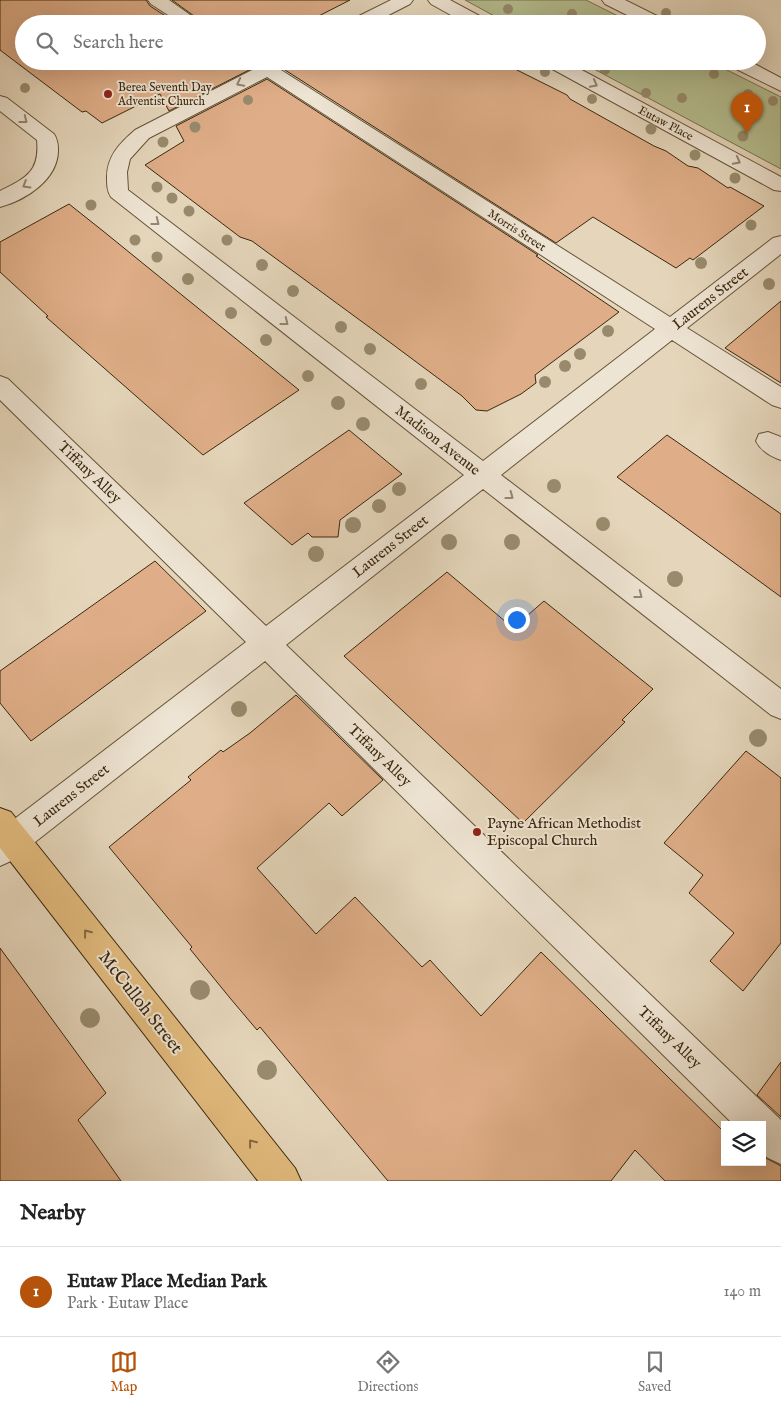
<!DOCTYPE html>
<html lang="en">
<head>
<meta charset="utf-8">
<style>
	body { margin:0; font-family:"IM FELL English",serif; background:#f6f6f6; color:#222 }
	.controls { position:absolute; right:15px; bottom:15px; display:grid; overflow:hidden; border-radius:0px; box-shadow:0 5px 20px #0002 }
	.controls button { width:45px; height:45px; display:grid; place-items:center; padding:0; border:0; border-bottom:1px solid #e0e0e0; background:#fff; color:#222; font:25px sans-serif }
	.you { position:absolute; left:516px; top:619px; width:18px; height:18px; margin:-12px; border:4px solid #fff; border-radius:50%; background:#1a73e8; box-shadow:0 0 0 8px #1a73e833 }
	.badge { display:grid; place-items:center; width:32px; height:32px; border-radius:50%; background:#b45309; color:#fff; font-size:16px; font-weight:700 }
	.pin { position:absolute; translate:-50% -41px; filter:drop-shadow(0 1px 2px #0008) }
	.pin::after { content:''; position:absolute; top:26px; width:18px; height:15px; background:inherit; clip-path:polygon(0 0,100% 0,50% 100%) }
	.list { margin:0; padding:0; list-style:none }
	h2 { display:flex; justify-content:space-between; align-items:center; height:65px; margin:0; padding:0 20px; font-size:21px }
	h2 small { font-size:16px; font-weight:400; color:#767676 }
	.list li { display:grid; grid-template-columns:32px 1fr auto; gap:15px; align-items:center; box-sizing:border-box; height:90px; padding:0 20px; border-top:1px solid #e0e0e0 }
	.list b { display:block; font-size:19px; white-space:nowrap }
	.list p { margin:0; font-size:16px; white-space:nowrap; color:#767676 }
	.list em { font-size:16px; font-style:normal; color:#767676 }
	.icon { flex:none; width:28px; height:28px; fill:none; stroke:currentColor; stroke-width:2; stroke-linecap:round; stroke-linejoin:round }
	.map { position:relative; flex:none; width:781px; height:1181px; overflow:hidden }
	.search { position:absolute; background:#fff; box-shadow:0 5px 20px #0002; left:15px; right:15px; top:15px; height:55px; display:flex; align-items:center; gap:12px; box-sizing:border-box; padding:0 18px; border-radius:28px; color:#767676; font-size:19px }
	.sheet { height:155px; background:#fff }
	nav { display:flex; justify-content:space-around; align-items:center; box-sizing:border-box; height:70px; border-top:1px solid #e0e0e0; background:#fff; font-size:14px; color:#767676 }
	nav a { display:grid; justify-items:center; gap:2px }
	nav .on { color:#b45309 }
	.map>svg:first-child { display:block }
	.green { fill:#b5be90; stroke:#78734f }
	.building { fill:#dfae88; stroke:#3a280e }
	.lines { fill:none; stroke-linecap:round; stroke-linejoin:round }
	.minor-casing { stroke:#655439; stroke-width:2 }
	.major-casing { stroke:#3a280e; stroke-width:2 }
	.minor { fill:#eee4d3; fill-rule:evenodd }
	.major { fill:#e2bb7e; fill-rule:evenodd }
	.tree { fill:#988b6d }
	.oneway { stroke:#948670 }
	.oneway2 { stroke:#866a40 }
	.poi-dot { fill:#8f2418; stroke:#eee4d3; stroke-width:2 }
	.labels { text-anchor:middle; stroke-width:4; stroke-linejoin:round; paint-order:stroke }
	.far-poi-label { font-size:12px; fill:#3a280e; stroke:#eee4d3; text-anchor:start }
	.far-street-label { font-size:12px; fill:#3a280e; stroke:#eee4d3 }
	.street-label { font-size:15px; fill:#3a280e; stroke:#eee4d3 }
	.poi-label { font-size:15px; fill:#3a280e; stroke:#eee4d3; text-anchor:start }
	.near-street-label { font-size:18px; fill:#3a280e; stroke:#eee4d3 }
</style>
</head>
<body>
<div class="map">
<svg width="781" height="1181" viewBox="0 0 781 1181">
	<rect width="100%" height="100%" fill="#e5d6bb"/>
	<filter id="stains"><feTurbulence type="fractalNoise" baseFrequency=".004" numOctaves="4"/><feColorMatrix values="0 0 0 0 .2 0 0 0 0 .09 0 0 0 0 .02 0 0 0 .5 -.17"/></filter>
	<radialGradient id="worn" r=".72"><stop offset=".6" stop-color="#630" stop-opacity="0"/><stop offset="1" stop-color="#630" stop-opacity=".3"/></radialGradient>
	<path class="green" d="M465,0H586L634,24H509Z
		M579,61H709L781,97V169Z"/>
	<path class="building" d="M0,0H146L150,6L178,24H24V61H243L251,69L169,111L160,94L102,123L86,111L82,112L0,50Z
		M172,0H350L309,21H317L312,24H205Z
		M295,61H499L567,95L570,99L654,146L666,151L688,166L698,168L728,188L730,187L764,206L693,260L690,258L676,268L593,217L556,243L285,70L292,66Z
		M267,79L538,255L536,256L619,312L535,375L536,383L521,394L487,411L476,410L462,396L376,332L252,241L240,237L145,165L184,141L176,126Z
		M69,204L103,231L299,390L203,455L46,317L48,316L0,272V242Z
		M781,301V383L725,348Z
		M349,430L402,474L340,520L338,537H312L308,533L292,545L244,503Z
		M667,435L781,514V597L617,477Z
		M155,561L206,611L31,741L0,703V671Z
		M447,572L513,628L544,601L653,689L622,720L625,722L523,823L344,656Z
		M296,695L383,780L342,816L329,803L257,868L316,934L355,897L422,967L430,960L481,1016L541,952L725,1133V1162H762V1156L781,1166V1181H665L635,1150L611,1181H388L260,1027L257,1030L230,998L190,949L192,947L109,847L191,780L188,777L221,750L223,752L250,733Z
		M746,751L781,778V943L743,991L710,961L734,933L689,893L703,875L664,843Z
		M0,948L106,1093L78,1120L121,1181H0Z
		M781,1062V1117L757,1095Z"/>
	<g class="lines">
		<g class="minor-casing">
			<path id="minor" d="M148,0H169L203,24H182L151,4Z
				M391,0H413L410,4L371,24H348L351,20Z
				M428,0H450L487,20L490,24H467L431,4Z
				M602,0H625L665,20L668,24H645L605,4Z
				M245,61H293L290,65L281,70L670,317L773,238L781,236V254L687,328L781,387V408L772,405L672,340L501,475L781,689V719L771,715L483,489L286,645L781,1120V1164L768,1158L762,1153V1125H734L265,661L11,861L0,866V830L246,642L0,400V376L8,379L266,626L464,475L111,197C107,191 107,184 107,177C107,156 120,143 135,130L254,69ZM267,77L655,329L483,461L128,190L127,172L130,159L149,138Z
				M542,61H565L781,177V191L774,190L545,65Z
				M725,61H749L781,78V91L728,65Z
				M0,96L7,98L54,134C57,139 58,143 58,149C59,179 26,200 0,207V191C26,178 40,172 37,140L0,111Z
				M768,432L781,437V460C770,456 761,451 756,441L759,434Z"/>
		</g>
		<g class="major-casing">
			<path id="major" d="M0,808L11,812L295,1168L301,1181H258L0,848Z"/>
		</g>
		<use href="#minor" class="minor"/>
		<use href="#major" class="major"/>
	</g>
	<g class="tree">
		<circle cx="508" cy="9" r="5"/>
		<circle cx="666" cy="13" r="5"/>
		<circle cx="572" cy="14" r="5"/>
		<circle cx="605" cy="70" r="5"/>
		<circle cx="545" cy="72" r="5"/>
		<circle cx="714" cy="74" r="5"/>
		<circle cx="25" cy="88" r="5"/>
		<circle cx="646" cy="93" r="5"/>
		<circle cx="748" cy="94" r="5"/>
		<circle cx="682" cy="98" r="5"/>
		<circle cx="592" cy="99" r="5"/>
		<circle cx="248" cy="100" r="5"/>
		<circle cx="773" cy="101" r="5"/>
		<circle cx="195" cy="127" r="5.5"/>
		<circle cx="651" cy="129" r="5.5"/>
		<circle cx="743" cy="136" r="5.5"/>
		<circle cx="163" cy="142" r="5.5"/>
		<circle cx="695" cy="155" r="5.5"/>
		<circle cx="735" cy="178" r="5.5"/>
		<circle cx="157" cy="187" r="5.5"/>
		<circle cx="172" cy="198" r="5.5"/>
		<circle cx="91" cy="205" r="5.5"/>
		<circle cx="189" cy="211" r="5.5"/>
		<circle cx="751" cy="225" r="5.5"/>
		<circle cx="135" cy="240" r="5.5"/>
		<circle cx="227" cy="240" r="5.5"/>
		<circle cx="157" cy="257" r="5.5"/>
		<circle cx="701" cy="263" r="6"/>
		<circle cx="262" cy="265" r="6"/>
		<circle cx="188" cy="279" r="6"/>
		<circle cx="769" cy="284" r="6"/>
		<circle cx="293" cy="291" r="6"/>
		<circle cx="231" cy="313" r="6"/>
		<circle cx="341" cy="327" r="6"/>
		<circle cx="608" cy="331" r="6"/>
		<circle cx="266" cy="340" r="6"/>
		<circle cx="370" cy="349" r="6"/>
		<circle cx="580" cy="354" r="6"/>
		<circle cx="565" cy="366" r="6"/>
		<circle cx="308" cy="376" r="6"/>
		<circle cx="545" cy="382" r="6"/>
		<circle cx="421" cy="384" r="6"/>
		<circle cx="338" cy="403" r="7"/>
		<circle cx="363" cy="424" r="7"/>
		<circle cx="554" cy="486" r="7"/>
		<circle cx="399" cy="489" r="7"/>
		<circle cx="379" cy="506" r="7"/>
		<circle cx="603" cy="524" r="7"/>
		<circle cx="353" cy="525" r="8"/>
		<circle cx="449" cy="542" r="8"/>
		<circle cx="512" cy="542" r="8"/>
		<circle cx="316" cy="554" r="8"/>
		<circle cx="675" cy="579" r="8"/>
		<circle cx="239" cy="709" r="8"/>
		<circle cx="758" cy="738" r="9"/>
		<circle cx="200" cy="990" r="10"/>
		<circle cx="90" cy="1018" r="10"/>
		<circle cx="267" cy="1070" r="10"/>
	</g>
	<defs><path id="oneway-chevron" d="M-2-3.5L2.5 0L-2 3.5" fill="none" stroke-width="1.6" stroke-linecap="round" stroke-linejoin="round" transform="scale(1.25)"/></defs>
	<g class="oneway">
		<use href="#oneway-chevron" transform="translate(240 83) rotate(153)"/>
		<use href="#oneway-chevron" transform="translate(594 84) rotate(28)"/>
		<use href="#oneway-chevron" transform="translate(24 120) rotate(38)"/>
		<use href="#oneway-chevron" transform="translate(737 161) rotate(28)"/>
		<use href="#oneway-chevron" transform="translate(26 185) rotate(149)"/>
		<use href="#oneway-chevron" transform="translate(156 222) rotate(38)"/>
		<use href="#oneway-chevron" transform="translate(285 322) rotate(38)"/>
		<use href="#oneway-chevron" transform="translate(510 496) rotate(37)"/>
		<use href="#oneway-chevron" transform="translate(639 595) rotate(38)"/>
	</g>
	<g class="oneway2">
		<use href="#oneway-chevron" transform="translate(87 933) rotate(-128)"/>
		<use href="#oneway-chevron" transform="translate(252 1143) rotate(-128)"/>
	</g>
	<g class="poi-dot">
		<circle cx="108" cy="94" r="5"/>
		<circle cx="477" cy="832" r="5"/>
	</g>
	<g class="labels">
		<g class="far-poi-label">
			<text x="118" y="91">Berea Seventh Day<tspan x="118" dy="14">Adventist Church</tspan></text>
		</g>
		<g class="far-street-label">
			<text transform="translate(666 123) rotate(28)" y="4">Eutaw Place</text>
			<text transform="translate(517 230) rotate(33)" y="4">Morris Street</text>
		</g>
		<g class="street-label">
			<text transform="translate(710 298) rotate(-38)" y="5">Laurens Street</text>
			<text transform="translate(438 440) rotate(38)" y="5">Madison Avenue</text>
			<text transform="translate(90 472) rotate(44)" y="5">Tiffany Alley</text>
			<text transform="translate(390 546) rotate(-38)" y="5">Laurens Street</text>
			<text transform="translate(380 755) rotate(44)" y="5">Tiffany Alley</text>
			<text transform="translate(71 795) rotate(-38)" y="5">Laurens Street</text>
			<text transform="translate(670 1037) rotate(44)" y="5">Tiffany Alley</text>
		</g>
		<g class="poi-label">
			<text x="487" y="828">Payne African Methodist<tspan x="487" dy="17">Episcopal Church</tspan></text>
		</g>
		<g class="near-street-label">
			<text transform="translate(141 1002) rotate(52)" y="6">McCulloh Street</text>
		</g>
	</g>
	<rect width="100%" height="100%" filter="url(#stains)"/>
	<rect width="100%" height="100%" fill="url(#worn)"/>
</svg>
<div class="controls">
<button><svg class="icon" aria-label="layers" viewBox="0 0 24 24"><path d="M12 4l9 5-9 5-9-5zM3 14l9 5 9-5"/></svg></button>
</div>
<div class="you"></div>
<div class="pin badge" style="left:747px;top:133px">1</div>
<div class="search"><svg class="icon" aria-label="search" viewBox="0 0 24 24"><circle cx="10" cy="10" r="6"/><path d="M15 15l6 6"/></svg>Search here</div>
</div>
<section class="sheet">
<h2>Nearby<small></small></h2>
<ul class="list">
<li><span class="badge">1</span><div><b>Eutaw Place Median Park</b><p>Park · Eutaw Place</p></div><em>140 m</em></li>
</ul>
</section>
<nav>
<a class="on"><svg class="icon" aria-label="map" viewBox="0 0 24 24"><path d="M3 6l6-2 6 2 6-2v14l-6 2-6-2-6 2zM9 4v14M15 6v14"/></svg>Map</a>
<a><svg class="icon" aria-label="directions" viewBox="0 0 24 24"><path d="M12 3l9 9-9 9-9-9zM9 14v-3h6M13 9l2 2-2 2"/></svg>Directions</a>
<a><svg class="icon" aria-label="saved" viewBox="0 0 24 24"><path d="M7 4h10v16l-5-4-5 4z"/></svg>Saved</a>
</nav>
</body>
</html>
